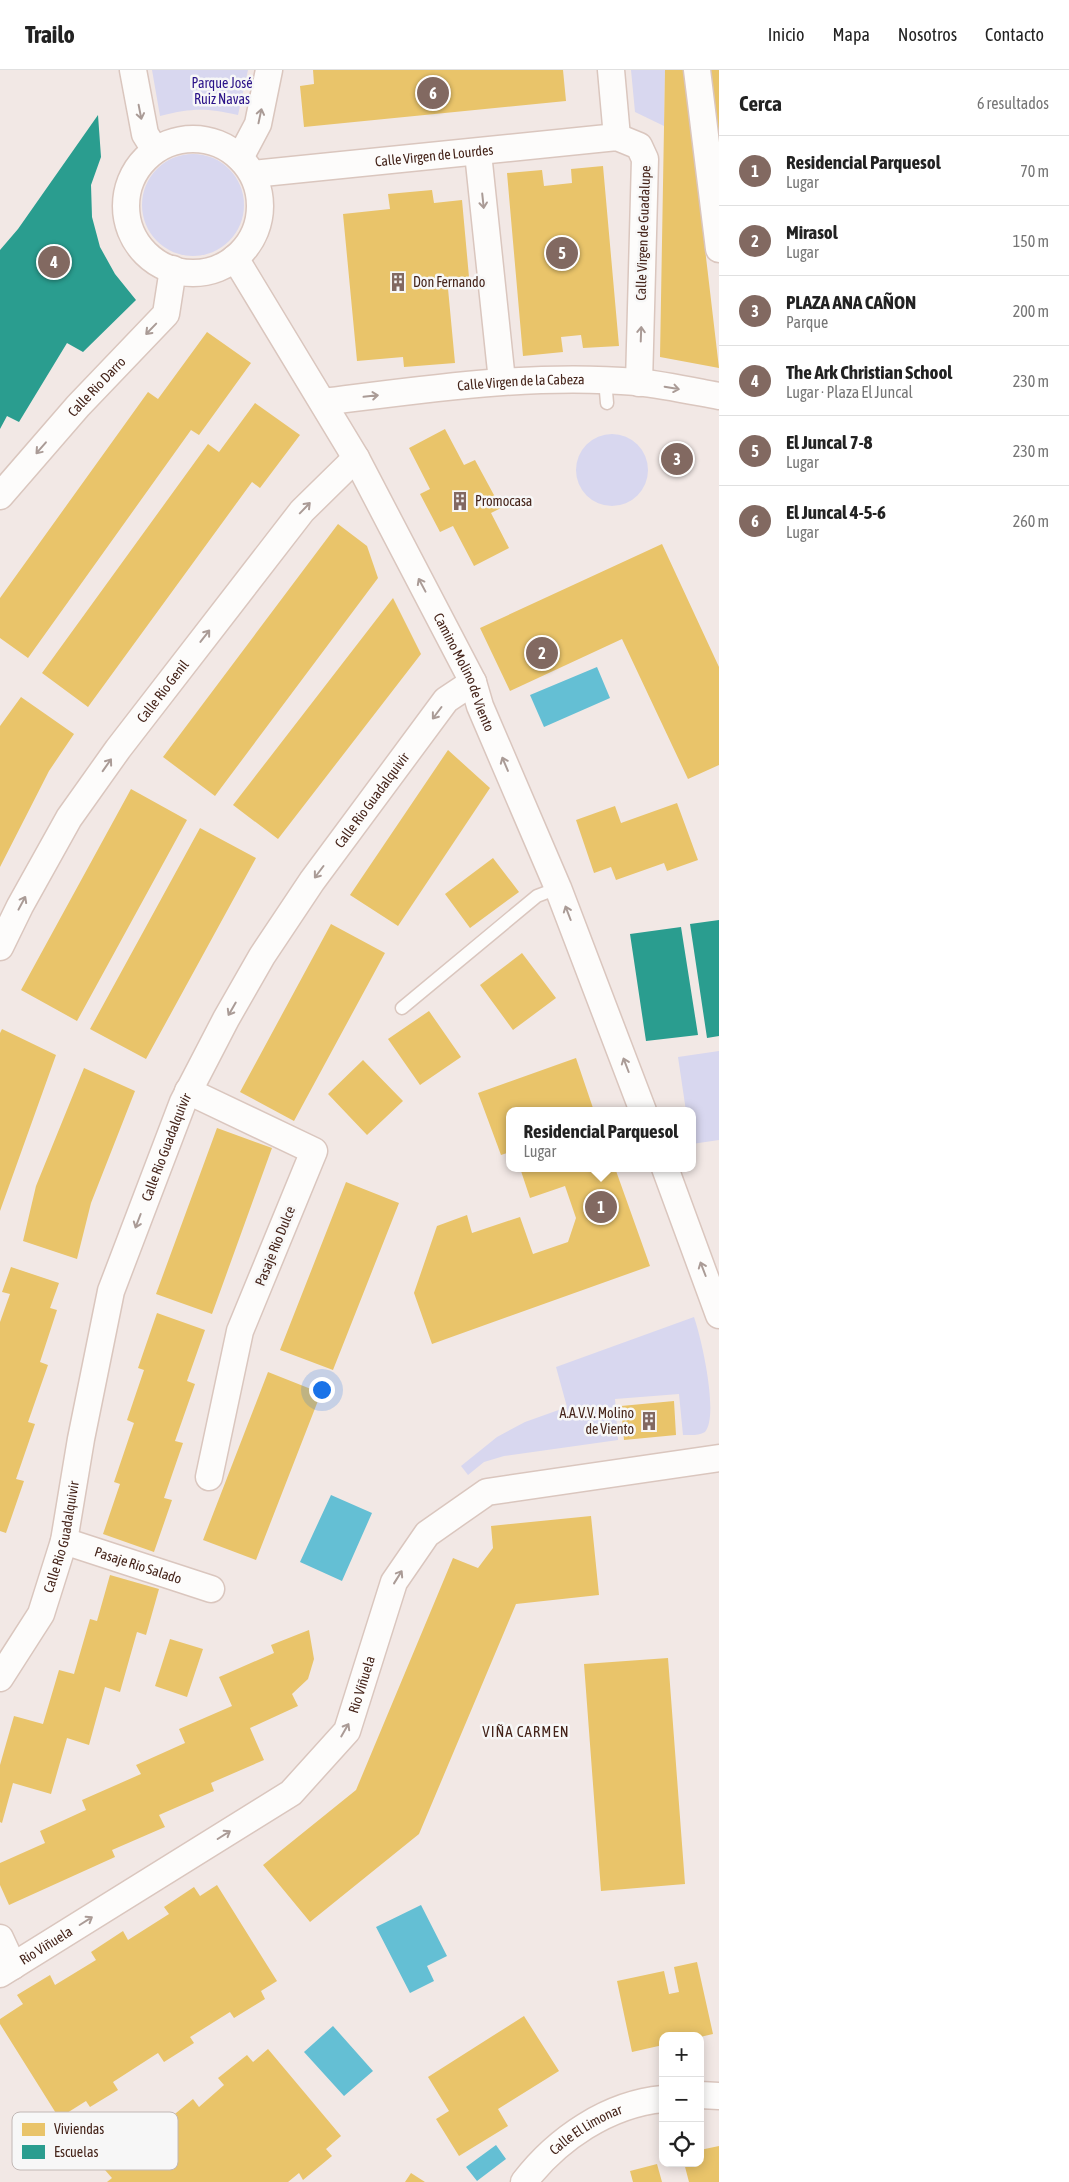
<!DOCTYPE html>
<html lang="es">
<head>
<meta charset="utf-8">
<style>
	body { margin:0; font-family:"Asap Condensed",sans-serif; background:#f6f6f6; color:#222 }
	.controls { position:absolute; right:15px; bottom:15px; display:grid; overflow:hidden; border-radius:10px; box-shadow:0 2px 12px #0003 }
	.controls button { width:45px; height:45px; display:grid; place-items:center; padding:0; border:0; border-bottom:1px solid #e0e0e0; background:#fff; color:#222; font:25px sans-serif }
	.you { position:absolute; left:321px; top:1319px; width:18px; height:18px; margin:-12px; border:4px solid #fff; border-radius:50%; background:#1a73e8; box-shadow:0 0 0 8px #1a73e833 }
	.badge { display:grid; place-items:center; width:32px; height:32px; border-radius:50%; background:#826961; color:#fff; font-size:16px; font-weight:700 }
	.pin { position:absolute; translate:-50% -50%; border:2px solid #fff; box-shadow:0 1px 5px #0006 }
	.popup { position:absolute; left:506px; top:1037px; width:190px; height:65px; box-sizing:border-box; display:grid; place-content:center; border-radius:10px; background:#fff; filter:drop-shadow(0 1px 4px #0005); font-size:16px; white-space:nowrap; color:#767676 }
	.popup b { font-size:19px; color:#222 }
	.popup::after { content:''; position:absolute; left:50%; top:100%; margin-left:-10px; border:10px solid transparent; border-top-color:#fff }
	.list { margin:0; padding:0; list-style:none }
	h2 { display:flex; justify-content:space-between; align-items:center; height:65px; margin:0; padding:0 20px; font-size:21px }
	h2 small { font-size:16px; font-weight:400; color:#767676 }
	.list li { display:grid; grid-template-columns:32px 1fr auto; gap:15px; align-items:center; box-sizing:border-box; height:70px; padding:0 20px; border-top:1px solid #e0e0e0 }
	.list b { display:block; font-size:19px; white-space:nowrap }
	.list p { margin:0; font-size:16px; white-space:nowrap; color:#767676 }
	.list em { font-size:16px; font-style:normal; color:#767676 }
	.icon { flex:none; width:28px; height:28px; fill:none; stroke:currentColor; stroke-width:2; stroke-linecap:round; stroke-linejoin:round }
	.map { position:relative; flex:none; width:719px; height:2112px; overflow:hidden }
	header { display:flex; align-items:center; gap:30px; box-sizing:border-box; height:70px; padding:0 25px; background:#fff; border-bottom:1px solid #e0e0e0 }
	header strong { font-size:24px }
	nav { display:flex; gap:28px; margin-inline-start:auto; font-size:18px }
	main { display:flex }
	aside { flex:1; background:#fff }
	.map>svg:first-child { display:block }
	.green { fill:#d8d7ef }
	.water { fill:#64bfd4 }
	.homes { fill:#e9c46a }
	.schools { fill:#2a9d8f }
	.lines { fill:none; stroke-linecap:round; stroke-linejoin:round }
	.lane-casing { stroke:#dac6be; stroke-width:15 }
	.street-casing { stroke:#dac6be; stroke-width:29 }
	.lane { stroke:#fdfcfb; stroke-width:12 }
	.street { stroke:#fdfcfb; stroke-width:26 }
	.oneway { stroke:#aa9b96 }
	.labels { text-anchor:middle; stroke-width:5; stroke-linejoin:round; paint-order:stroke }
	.park-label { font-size:14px; fill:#2b1389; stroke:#f7f7f7 }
	.street-label { font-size:14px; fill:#45241a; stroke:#f7f7f7 }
	.poi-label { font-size:14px; fill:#45241a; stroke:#f7f7f7; text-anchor:start }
	.neighbourhood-label { font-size:15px; letter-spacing:1px; fill:#45241a; stroke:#f7f7f7 }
	.key { fill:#f7f7f7; stroke:#c2b8b5; stroke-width:1 }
	.key-label { font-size:14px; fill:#45241a }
</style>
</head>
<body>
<header>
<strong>Trailo</strong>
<nav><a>Inicio</a><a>Mapa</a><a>Nosotros</a><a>Contacto</a></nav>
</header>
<main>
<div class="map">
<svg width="719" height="2112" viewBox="0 0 719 2112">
	<rect width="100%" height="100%" fill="#f2e8e5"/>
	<path class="green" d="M152,0H248L238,45C205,38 193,38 160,46Z
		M631,0H665L664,56L635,42Z
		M142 135a51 51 0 1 1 102 0a51 51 0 1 1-102 0Z
		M576 400a36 36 0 1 1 72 0a36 36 0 1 1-72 0Z
		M719,981V1070L692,1074V1041H686L678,987Z
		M694,1247C702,1270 719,1346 705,1362C699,1366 690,1365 683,1365L679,1324L615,1329L618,1370L504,1386L484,1392L468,1405L461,1396L497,1367L525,1352L567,1337L556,1297Z"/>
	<path class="water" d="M597,597L610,628L544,657L530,625Z
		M331,1425L372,1443L342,1511L300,1492Z
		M421,1835L447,1886L427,1896L434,1911L410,1923L376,1857Z
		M333,1956L373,2001L344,2026L304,1982Z
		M496,2075L506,2089L477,2111L466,2097Z"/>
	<path class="homes" d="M313,0H563L566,31L304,57L300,16L314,14Z
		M665,0H684L719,298L660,287Z
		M710,0H719V61H718Z
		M603,96L619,276L583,278L581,265L561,267L563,282L523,286L507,103L542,100L544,116L572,113L571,99Z
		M432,120L434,133L462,130L469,207L447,208L455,293L404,297L403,287L357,291L343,144L390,139L388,124Z
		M207,262L251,293L199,365L191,360L28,588L0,568V528L148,322L158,329Z
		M255,333L300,365L260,418L252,412L88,637L42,603L208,374L219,382Z
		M445,359L464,395L475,390L501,438L491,443L509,478L474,496L453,456L440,462L420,424L430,419L409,378Z
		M338,454L367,476L378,508L215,726L163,687Z
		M662,474L719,597V695L688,709L622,569L510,621L480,558Z
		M393,528L421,584L278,769L233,735Z
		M21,627L74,664L49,701L0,797V656Z
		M448,680L490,718L398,856L350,825Z
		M131,719L187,750L77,951L21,920Z
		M677,733L698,790L667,801L664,793L616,810L611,797L594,803L576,750L615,736L621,753Z
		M200,758L256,788L146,989L90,959Z
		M493,788L519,822L470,858L445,824Z
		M331,854L385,883L294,1051L240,1022Z
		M522,883L556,928L513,960L480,915Z
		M429,941L461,987L420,1015L388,969Z
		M2,959L56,985L0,1141V963Z
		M576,988L594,1041H510V1082L501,1085L478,1023Z
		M363,990L403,1031L367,1065L328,1024Z
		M84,998L135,1021L91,1133L77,1189L23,1171L36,1116Z
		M217,1058L272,1078L212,1244L156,1224Z
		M520,1098H615L650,1196L432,1274L414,1223L437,1156L467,1145L472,1163L520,1147L533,1184L568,1172L576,1148L565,1116L530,1128Z
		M346,1112L399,1133L333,1300L280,1280Z
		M11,1197L59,1213L50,1238L57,1240L40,1292L48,1295L28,1352L35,1354L16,1409L24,1411L6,1463L0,1461V1252L10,1224L2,1222Z
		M157,1243L205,1260L187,1311L195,1314L175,1371L183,1373L164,1428L172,1430L154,1482L103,1464L120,1414L114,1412L134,1353L127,1350L144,1300L138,1298Z
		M268,1302L321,1323L256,1490L203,1470Z
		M674,1331L676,1365L624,1370L621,1336Z
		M591,1446L599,1525L516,1534L419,1764L310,1852L263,1795L356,1720L453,1488L478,1498L493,1478L491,1456Z
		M110,1505L159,1519L146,1565L137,1562L120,1622L105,1617L89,1675L67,1668L51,1724L13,1713L2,1753L0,1752V1695L14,1646L43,1654L59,1600L74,1604L90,1549L97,1551Z
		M309,1560L314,1589L308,1609L292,1624L298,1636L250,1658L264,1690L211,1713L214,1721L159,1745L165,1757L112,1780L115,1787L9,1835L0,1815V1793L45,1773L40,1761L86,1740L82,1730L141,1704L136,1695L185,1673L179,1659L232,1636L219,1607L274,1583L271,1575Z
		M170,1569L203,1579L187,1627L155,1616Z
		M668,1588L685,1814L601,1821L584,1594Z
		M217,1815L277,1911L261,1921L265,1929L234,1948L230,1942L190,1967L194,1973L164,1992L158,1983L113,2012L118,2020L90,2037L86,2031L59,2048L0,1954V1949L23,1934L17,1925L50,1905L55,1915L96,1890L91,1882L123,1861L128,1870L169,1844L164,1837L194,1817L200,1826Z
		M697,1892L713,1964L700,1967L663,1966V1975L632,1982L617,1911L664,1901L669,1924L679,1922L674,1897Z
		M524,1946L559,2001L498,2039L508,2056L459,2086L436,2049L449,2041L428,2007Z
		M268,1979L341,2066L326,2079L332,2086L303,2110L299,2103L288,2112H107L112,2108L105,2100L134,2076L141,2084L170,2060L164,2053L193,2029L199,2037L224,2015L218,2008L247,1985L253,1992Z
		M719,2076V2112H689L684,2093H700V2080Z
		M657,2094L662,2112H633L630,2101Z
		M411,2103L425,2112H405Z"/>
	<path class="schools" d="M98,45L101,87L91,115L92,147L100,177L115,204L136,230L83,282L67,273L19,352L7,346L0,359V180L18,159Z
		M719,850V966L707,968L690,854Z
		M681,857L698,965L646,971L630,864Z"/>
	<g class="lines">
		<g class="lane-casing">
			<path id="lane" d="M605,310L607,333
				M402,938L537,826L558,818"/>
		</g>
		<g class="street-casing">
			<g id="street">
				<path d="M133,0L145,64L155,80"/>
				<path d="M611,0L617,67"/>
				<path d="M697,0L719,179"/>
				<circle cx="193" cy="136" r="67"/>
				<path d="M478,83L502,311"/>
				<path d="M240,88L258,54L269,0"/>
				<path id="s1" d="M253,104L617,67L639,76L645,89L639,313"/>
				<path id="s2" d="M235,188L356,388L473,612L480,636L558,818L643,1041"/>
				<path id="s3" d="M323,332C427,319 532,303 637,312C664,315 692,321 719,326"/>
				<path id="s4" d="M0,426L78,336L166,244L173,199"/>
				<path id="s5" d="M0,877L20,836L69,748L118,679L302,441L356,388"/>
				<path d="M188,1021L314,1081L240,1261L209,1407"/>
				<path d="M665,1098L719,1245"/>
				<path id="s6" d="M64,1471L211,1519"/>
				<path id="s7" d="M0,1608L41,1544L64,1471L81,1369L111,1221L183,1032L226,949L262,886L312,811L446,630L473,612"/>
				<path d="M0,1868L13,1896"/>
				<path id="s8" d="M0,1904L291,1723L347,1661L394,1512L427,1464L487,1422L719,1388"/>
				<path d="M700,2025L719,2026"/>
				<path id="s9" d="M524,2112C557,2069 608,2034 663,2029"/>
			</g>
		</g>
		<use href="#lane" class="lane"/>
		<use href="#street" class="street"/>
	</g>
	<defs><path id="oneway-shaft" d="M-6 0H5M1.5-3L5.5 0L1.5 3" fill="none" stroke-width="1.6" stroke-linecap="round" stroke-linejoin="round" transform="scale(1.25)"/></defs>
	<g class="oneway">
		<use href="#oneway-shaft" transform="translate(140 42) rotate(79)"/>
		<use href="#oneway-shaft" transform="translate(260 46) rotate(-78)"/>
		<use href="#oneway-shaft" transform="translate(483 131) rotate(84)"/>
		<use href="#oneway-shaft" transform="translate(151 259) rotate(134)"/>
		<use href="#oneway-shaft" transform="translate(641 264) rotate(-88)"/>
		<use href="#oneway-shaft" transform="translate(672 318) rotate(10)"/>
		<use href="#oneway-shaft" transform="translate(371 326) rotate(-6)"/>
		<use href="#oneway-shaft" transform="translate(41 378) rotate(131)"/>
		<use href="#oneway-shaft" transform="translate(305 438) rotate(-46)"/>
		<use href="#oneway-shaft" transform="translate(422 515) rotate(-118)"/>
		<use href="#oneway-shaft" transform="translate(205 566) rotate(-52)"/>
		<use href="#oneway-shaft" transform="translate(437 643) rotate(127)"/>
		<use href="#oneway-shaft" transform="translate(505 694) rotate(-113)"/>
		<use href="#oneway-shaft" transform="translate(107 695) rotate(-55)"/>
		<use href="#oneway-shaft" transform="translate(319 802) rotate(127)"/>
		<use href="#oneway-shaft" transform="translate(22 833) rotate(-62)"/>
		<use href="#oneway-shaft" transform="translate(568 843) rotate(-111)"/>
		<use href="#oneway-shaft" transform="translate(232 939) rotate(120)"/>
		<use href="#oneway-shaft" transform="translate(626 995) rotate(-111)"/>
		<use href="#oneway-shaft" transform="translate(138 1151) rotate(111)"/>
		<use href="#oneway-shaft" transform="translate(703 1199) rotate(-111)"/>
		<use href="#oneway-shaft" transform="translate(398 1507) rotate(-58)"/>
		<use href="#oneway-shaft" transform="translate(345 1660) rotate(-60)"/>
		<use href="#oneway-shaft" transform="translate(224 1765) rotate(-32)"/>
		<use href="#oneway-shaft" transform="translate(86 1851) rotate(-32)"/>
	</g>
	<defs>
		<g id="building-bare" transform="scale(1.5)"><path d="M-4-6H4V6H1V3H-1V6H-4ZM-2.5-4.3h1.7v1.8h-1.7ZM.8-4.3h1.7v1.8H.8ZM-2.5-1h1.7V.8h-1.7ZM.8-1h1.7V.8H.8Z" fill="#826961" stroke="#f7f7f7" stroke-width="2.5" paint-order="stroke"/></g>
	</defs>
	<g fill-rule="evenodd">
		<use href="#building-bare" x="398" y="212"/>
		<use href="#building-bare" x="460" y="431"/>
		<use href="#building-bare" x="649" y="1351"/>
	</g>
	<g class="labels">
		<g class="park-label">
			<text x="222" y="18">Parque José<tspan x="222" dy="16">Ruiz Navas</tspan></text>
		</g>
		<g class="street-label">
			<text dy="5" stroke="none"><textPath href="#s1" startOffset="182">Calle Virgen de Lourdes</textPath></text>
			<text transform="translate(643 163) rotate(-88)" y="5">Calle Virgen de Guadalupe</text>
			<text dy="5" stroke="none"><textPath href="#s3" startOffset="199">Calle Virgen de la Cabeza</textPath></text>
			<text dy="5" stroke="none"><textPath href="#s4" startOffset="146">Calle Rio Darro</textPath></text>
			<text dy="5" stroke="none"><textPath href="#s2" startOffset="474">Camino Molino de Viento</textPath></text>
			<text dy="5" stroke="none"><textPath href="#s5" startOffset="304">Calle Rio Genil</textPath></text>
			<text dy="5" stroke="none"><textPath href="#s7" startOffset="966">Calle Rio Guadalquivir</textPath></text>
			<text dy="5" stroke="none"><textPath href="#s7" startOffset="561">Calle Rio Guadalquivir</textPath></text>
			<text transform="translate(275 1176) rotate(-68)" y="5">Pasaje Rio Dulce</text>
			<text dy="5" stroke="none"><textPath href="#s7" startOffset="156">Calle Rio Guadalquivir</textPath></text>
			<text dy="5" stroke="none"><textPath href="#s6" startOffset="78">Pasaje Rio Salado</textPath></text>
			<text dy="5" stroke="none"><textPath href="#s8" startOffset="475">Rio Viñuela</textPath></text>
			<text dy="5" stroke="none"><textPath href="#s8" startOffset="54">Rio Viñuela</textPath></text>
			<text dy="5" stroke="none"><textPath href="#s9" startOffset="82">Calle El Limonar</textPath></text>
		</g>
		<g class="poi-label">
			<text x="413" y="217">Don Fernando</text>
			<text x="475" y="436">Promocasa</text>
			<text x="634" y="1348" text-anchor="end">A.A.V.V. Molino<tspan x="634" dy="16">de Viento</tspan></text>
		</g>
		<g class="neighbourhood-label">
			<text x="526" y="1667">VIÑA CARMEN</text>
		</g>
	</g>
	<rect x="12" y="2042" width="166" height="58" rx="8" class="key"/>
	<rect x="22" y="2053" width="23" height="13" fill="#e9c46a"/>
	<rect x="22" y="2075" width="23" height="14" fill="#2a9d8f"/>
	<g class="key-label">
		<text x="54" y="2064">Viviendas</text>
		<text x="54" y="2087">Escuelas</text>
	</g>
</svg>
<div class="controls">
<button>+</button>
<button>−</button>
<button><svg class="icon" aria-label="locate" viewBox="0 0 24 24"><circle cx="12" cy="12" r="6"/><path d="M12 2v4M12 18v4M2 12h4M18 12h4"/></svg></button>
</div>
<div class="you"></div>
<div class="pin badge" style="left:601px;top:1137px">1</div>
<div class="popup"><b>Residencial Parquesol</b>Lugar</div>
<div class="pin badge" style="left:542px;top:583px">2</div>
<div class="pin badge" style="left:677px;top:389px">3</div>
<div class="pin badge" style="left:54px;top:192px">4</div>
<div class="pin badge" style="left:562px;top:183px">5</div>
<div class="pin badge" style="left:433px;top:23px">6</div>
</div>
<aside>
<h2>Cerca<small>6 resultados</small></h2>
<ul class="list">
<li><span class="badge">1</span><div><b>Residencial Parquesol</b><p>Lugar</p></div><em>70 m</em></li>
<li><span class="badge">2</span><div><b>Mirasol</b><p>Lugar</p></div><em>150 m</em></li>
<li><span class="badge">3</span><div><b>PLAZA ANA CAÑON</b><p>Parque</p></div><em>200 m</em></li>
<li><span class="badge">4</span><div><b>The Ark Christian School</b><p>Lugar · Plaza El Juncal</p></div><em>230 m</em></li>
<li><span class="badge">5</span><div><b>El Juncal 7-8</b><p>Lugar</p></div><em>230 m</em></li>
<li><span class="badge">6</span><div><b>El Juncal 4-5-6</b><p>Lugar</p></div><em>260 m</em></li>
</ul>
</aside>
</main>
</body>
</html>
